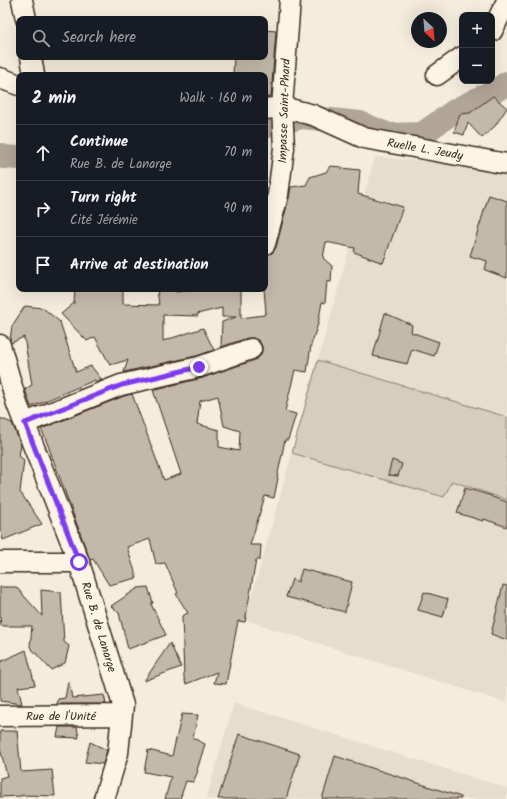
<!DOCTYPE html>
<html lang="en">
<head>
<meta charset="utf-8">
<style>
	body { margin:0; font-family:Kalam,sans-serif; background:#242831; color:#f1f3f6 }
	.controls { position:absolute; right:12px; top:12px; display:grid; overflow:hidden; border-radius:8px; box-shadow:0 4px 16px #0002 }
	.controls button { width:36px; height:36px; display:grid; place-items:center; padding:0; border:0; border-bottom:1px solid #363941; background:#171b24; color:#f1f3f6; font:20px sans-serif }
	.compass { position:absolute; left:411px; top:12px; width:36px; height:36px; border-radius:50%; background:#171b24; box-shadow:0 4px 16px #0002; rotate:154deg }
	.stop { position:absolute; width:12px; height:12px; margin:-9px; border:3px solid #7c3aed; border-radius:50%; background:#fff }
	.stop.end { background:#7c3aed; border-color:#fff; box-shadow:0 1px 4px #0008 }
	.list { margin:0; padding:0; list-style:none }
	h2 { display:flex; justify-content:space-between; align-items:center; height:52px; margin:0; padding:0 16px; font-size:17px }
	h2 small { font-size:13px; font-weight:400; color:#9ea1a6 }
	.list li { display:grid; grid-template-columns:26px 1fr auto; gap:12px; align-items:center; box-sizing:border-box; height:56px; padding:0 16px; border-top:1px solid #363941 }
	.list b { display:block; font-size:15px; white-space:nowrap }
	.list p { margin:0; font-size:13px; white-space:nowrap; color:#9ea1a6 }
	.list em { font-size:13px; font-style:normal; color:#9ea1a6 }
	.icon { flex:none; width:22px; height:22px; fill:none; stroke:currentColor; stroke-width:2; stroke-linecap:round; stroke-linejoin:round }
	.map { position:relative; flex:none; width:507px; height:799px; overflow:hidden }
	.search { position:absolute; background:#171b24; box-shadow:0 4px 16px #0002; left:16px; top:16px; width:252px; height:44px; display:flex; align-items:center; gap:10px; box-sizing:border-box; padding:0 14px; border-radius:8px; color:#9ea1a6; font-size:15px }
	.panel { position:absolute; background:#171b24; box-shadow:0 4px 16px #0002; left:16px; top:72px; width:252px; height:220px; border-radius:8px }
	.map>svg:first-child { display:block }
	.built { fill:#e5ddce }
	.green { fill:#d6cdbd; stroke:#887c6e }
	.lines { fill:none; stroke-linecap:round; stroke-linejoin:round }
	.river { stroke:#b0a596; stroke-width:24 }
	.building { fill:#c3b9aa; stroke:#3b2a1e; fill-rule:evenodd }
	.minor-casing { stroke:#3b2a1e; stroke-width:23 }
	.minor { stroke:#fcf5e5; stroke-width:20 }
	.route { stroke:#7c3aed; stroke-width:5 }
	.labels { text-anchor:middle; stroke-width:4; stroke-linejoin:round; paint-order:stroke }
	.street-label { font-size:12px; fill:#3b2a1e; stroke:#fcf5e5 }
</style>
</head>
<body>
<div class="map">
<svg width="507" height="799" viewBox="0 0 507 799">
	<rect width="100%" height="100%" fill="#f4eddd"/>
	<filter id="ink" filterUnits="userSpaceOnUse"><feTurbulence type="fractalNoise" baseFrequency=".025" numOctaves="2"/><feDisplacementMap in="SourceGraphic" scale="8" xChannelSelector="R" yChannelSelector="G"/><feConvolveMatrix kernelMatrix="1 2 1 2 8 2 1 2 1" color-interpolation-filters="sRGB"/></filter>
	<g filter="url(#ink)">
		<path class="built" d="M375,157L425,161L507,173V417L318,360Z
			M292,453L444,497L452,481L507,500V703L245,620Z
			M234,703L507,788V799H206Z"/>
		<path class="green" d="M318,360L507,417V500L452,481L444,497L292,453Z"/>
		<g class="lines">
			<path class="river" d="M265,127L302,117L360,123L389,135L422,134L456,110L498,89L507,83
				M0,155L3,157L19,158"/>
		</g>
		<path class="building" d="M265,30L276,31L271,97H265V75H233L234,57H265Z
			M493,96L507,108L495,126L482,138L468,123L464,135L454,132L460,114L470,113Z
			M330,166L342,167L341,168L360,170L358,194L403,207L383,263L354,252L355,248L326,242L323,258L332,266L331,282L327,281L325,303L322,302L318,324L311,345L307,372L295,370L285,411L296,414L288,440H285L277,478H278L274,498L265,496L250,545H261L260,560H256L245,622L238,621L226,684L214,683L217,672L186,684L184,678L182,616L188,613L176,594L178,593L165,563L156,564L150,539L127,547L137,578L109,585L93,559L90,560L46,440L41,429L124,396L132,394L164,480L181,474L153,390L202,378L255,360L260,356L262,351V346L259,341L253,338H247L221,347L222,322L236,317H222V308L197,314L198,316L163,315V341L203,328L214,350L196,356L124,372L128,360L110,365L95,337L87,341L61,314L74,303L75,290L85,289H123V304L159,305L157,289H176V292L200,289H233L241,290V318L264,315V314L266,313L264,289H265V258L266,255H268L273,252L276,247L289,198L291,187L306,185L310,177L326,172ZM218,396L224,426L240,431L239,451L219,447V430L197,424L200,401Z
			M489,195L507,201V278L485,270L487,261L470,256Z
			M25,306L43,308L60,322L76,372L91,366L102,380L96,382L95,380L31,407L25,389L32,385L24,337L11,343L10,340L12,326Z
			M385,313L412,325L411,332L439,342L434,356L412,349L407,364L373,356Z
			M0,418L12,423L21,445L19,456L24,460L20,492L42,524L3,540L0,527Z
			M392,460L402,464L398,476L388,475Z
			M465,488L492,496V497L507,502V527L484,519L483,521L457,513Z
			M302,569L352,582L345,612L286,597L292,579L298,582Z
			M503,585L507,586V640L491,634Z
			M0,587H16L42,616L41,590L61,592L64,642L69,646L65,663L51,670L30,647L32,626H1L0,617Z
			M148,587L153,603L151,604L166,635L128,649L119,613L111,606L138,588Z
			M424,592L448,599L443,617L418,610Z
			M170,643L181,667L144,681Z
			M26,650L35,685L18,687L22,704L0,701V662Z
			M68,682H69L72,698L104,695L106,704H57L58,699L65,698Z
			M182,714L198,715L193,738L205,744L197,770L198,771L193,782L186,781L180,799H165L171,777L144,772L148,750L172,756Z
			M59,727H77L79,738L57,737Z
			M0,731H17L21,772L52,770L55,796L22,795V796L0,797V778L7,776L0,748Z
			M239,734L300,754L286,799H218Z
			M90,742L107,750L103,764L85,762Z
			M335,756L461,797V799H322Z"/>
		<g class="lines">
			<g class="minor-casing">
				<path id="minor" d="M22,0L26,19
					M492,31L507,1
					M31,57L34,75
					M437,75L462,57
					M0,78L19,85
					M265,109L282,107L313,115L364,138L507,164
					M265,244L278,195L284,148L282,107L290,0
					M0,345L17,404L79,562L123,705L118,753L104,799
					M25,423L121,385L199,367L251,349
					M0,562H79
					M0,716L122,715"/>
			</g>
			<use href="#minor" class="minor"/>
		</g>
	</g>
	<g class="lines" filter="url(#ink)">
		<path class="route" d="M79,562L25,423L122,385L199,367"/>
	</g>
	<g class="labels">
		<g class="street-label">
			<text transform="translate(284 111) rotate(-88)" y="4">Impasse Saint-Phard</text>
			<text transform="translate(425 149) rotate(10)" y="4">Ruelle L. Jeudy</text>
			<text transform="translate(99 627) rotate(73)" y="4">Rue B. de Lanarge</text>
			<text x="61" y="720">Rue de l'Unité</text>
		</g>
	</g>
</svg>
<div class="controls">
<button>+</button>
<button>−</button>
</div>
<svg class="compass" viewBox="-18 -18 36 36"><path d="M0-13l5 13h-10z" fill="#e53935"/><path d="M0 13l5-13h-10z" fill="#9ea1a6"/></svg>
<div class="stop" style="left:79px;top:562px"></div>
<div class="stop end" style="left:199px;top:367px"></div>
<div class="search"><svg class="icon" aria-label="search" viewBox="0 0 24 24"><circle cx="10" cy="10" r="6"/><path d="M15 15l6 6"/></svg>Search here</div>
<section class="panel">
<h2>2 min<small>Walk · 160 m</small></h2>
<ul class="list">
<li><svg class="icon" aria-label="ahead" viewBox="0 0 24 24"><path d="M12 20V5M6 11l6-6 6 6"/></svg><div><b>Continue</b><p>Rue B. de Lanarge</p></div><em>70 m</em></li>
<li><svg class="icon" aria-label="right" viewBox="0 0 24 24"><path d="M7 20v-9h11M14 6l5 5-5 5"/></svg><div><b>Turn right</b><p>Cité Jérémie</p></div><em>90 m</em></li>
<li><svg class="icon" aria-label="arrive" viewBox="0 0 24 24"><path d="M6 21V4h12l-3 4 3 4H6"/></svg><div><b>Arrive at destination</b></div></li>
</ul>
</section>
</div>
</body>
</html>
